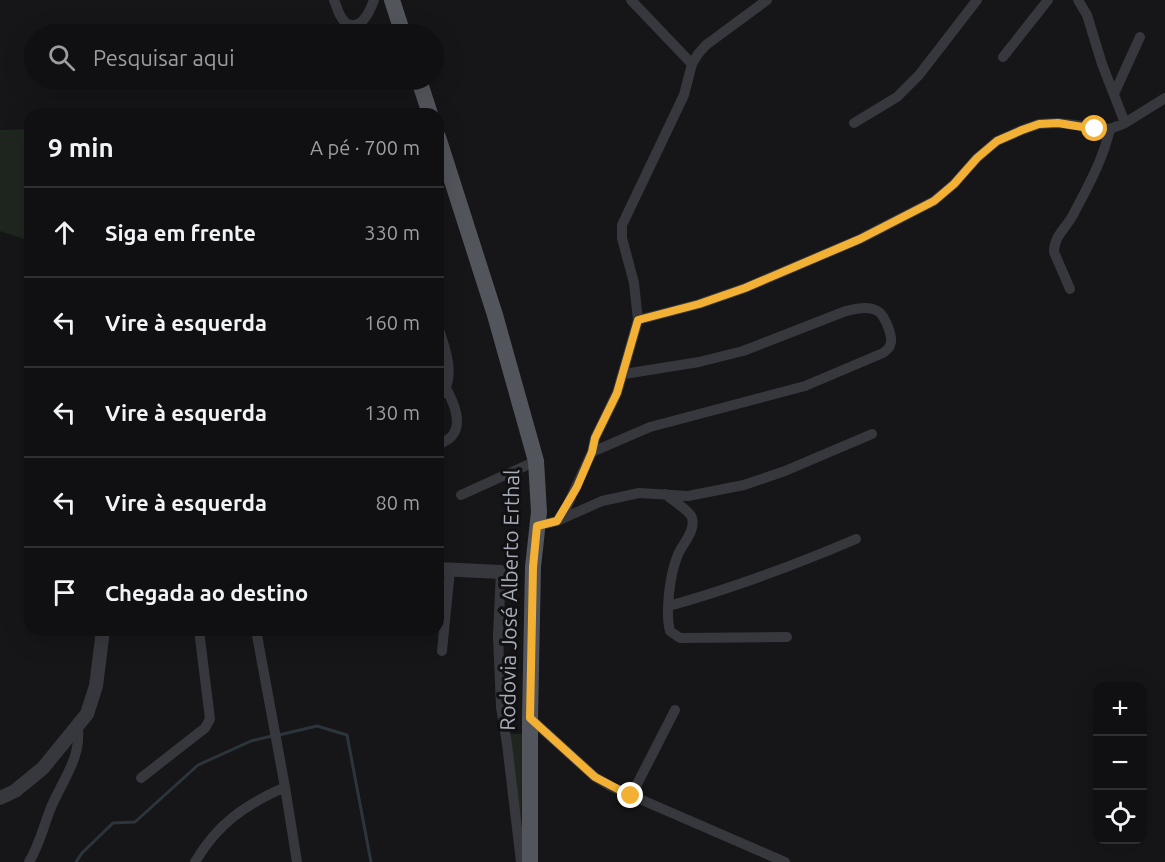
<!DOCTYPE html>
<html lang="pt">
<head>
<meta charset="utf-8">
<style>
	body { margin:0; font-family:Ubuntu,sans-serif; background:#19191b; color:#f1f3f6 }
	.controls { position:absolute; right:18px; bottom:18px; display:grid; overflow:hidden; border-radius:12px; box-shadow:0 6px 24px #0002 }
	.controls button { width:54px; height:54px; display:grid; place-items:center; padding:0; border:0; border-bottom:2px solid #303032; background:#101012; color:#f1f3f6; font:30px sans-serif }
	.stop { position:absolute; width:18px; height:18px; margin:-14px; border:4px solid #f2b134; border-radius:50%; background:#fff }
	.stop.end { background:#f2b134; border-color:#fff; box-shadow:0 2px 6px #0008 }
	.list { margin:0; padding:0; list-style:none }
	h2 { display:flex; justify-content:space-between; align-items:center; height:78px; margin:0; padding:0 24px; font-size:26px }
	h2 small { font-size:20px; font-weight:400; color:#9c9d9f }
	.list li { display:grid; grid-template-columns:39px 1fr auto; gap:18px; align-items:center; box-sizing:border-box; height:90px; padding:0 24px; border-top:2px solid #303032 }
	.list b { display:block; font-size:22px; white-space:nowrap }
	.list em { font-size:20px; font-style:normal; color:#9c9d9f }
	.icon { flex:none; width:33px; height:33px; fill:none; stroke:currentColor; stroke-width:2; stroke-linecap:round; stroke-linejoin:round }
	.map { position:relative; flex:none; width:1165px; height:862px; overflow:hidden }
	.search { position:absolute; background:#101012; box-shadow:0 6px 24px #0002; left:24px; top:24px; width:420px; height:66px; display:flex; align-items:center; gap:15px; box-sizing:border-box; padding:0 21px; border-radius:33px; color:#9c9d9f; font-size:22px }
	.panel { position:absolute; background:#101012; box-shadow:0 6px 24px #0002; left:24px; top:108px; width:420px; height:528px; border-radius:18px }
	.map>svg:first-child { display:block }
	.green { fill:#1e261f }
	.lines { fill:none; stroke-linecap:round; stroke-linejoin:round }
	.stream { stroke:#2c353c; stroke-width:3 }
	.minor { stroke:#37383d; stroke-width:10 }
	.tertiary { stroke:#37383d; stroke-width:14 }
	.primary { stroke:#53555c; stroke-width:16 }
	.route { stroke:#f2b134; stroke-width:8 }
	.labels { text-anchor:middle; stroke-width:6; stroke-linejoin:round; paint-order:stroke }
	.street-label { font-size:21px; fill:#a8adb8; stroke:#111113 }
</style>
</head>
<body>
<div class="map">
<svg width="1165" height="862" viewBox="0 0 1165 862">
	<rect width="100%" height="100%" fill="#161618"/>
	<path class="green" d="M30,129V241L0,231V130Z
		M509,734H523L521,829Z"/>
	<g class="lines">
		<path class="stream" d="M279,735L317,726L347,735L371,862
			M76,862L82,853L113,823L135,822L198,765L251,741L272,736"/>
		<path class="minor" d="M334,0C337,7 339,17 345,22C360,34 370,11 374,0
			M631,0L692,64
			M1078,0L1087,15L1102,64L1125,123
			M1003,57L1048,0
			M1114,94L1140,37
			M854,123L897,97L919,75L977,0
			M1070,289L1054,252C1054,236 1066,228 1073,215C1087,188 1103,160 1110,129
			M638,320L699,304L745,288L860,239L934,201L954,184L977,158L997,141L1022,130L1039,124L1058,123L1110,129L1125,123L1165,98
			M438,327C445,346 458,382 438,397
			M438,445C442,443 448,440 451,437C464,424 453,401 446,388
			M592,452L650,427L805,386L883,353C887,350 890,348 891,342C892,334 885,317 879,312C869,305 856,309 846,311L743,351L699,362L624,374
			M665,494C671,499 691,512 692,518C696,532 681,545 677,557C670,575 665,612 670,631L680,638L787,637
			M461,495L536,461
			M557,521L602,501L639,493L688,496L744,485L785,471L872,434
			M537,526L557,521L567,506L592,452L595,438L617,393L638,320L634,283L622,238V225L684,95L692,64L698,54L706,45L767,0
			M501,572L498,636L501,707L507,744L521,862
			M669,606C733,588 795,565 856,539
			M442,651L450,570
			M530,718L595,777L612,787L785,862
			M141,778L205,728L210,719L199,630
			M285,787L297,862
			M631,796L675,710
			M29,862C39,846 43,828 50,810C61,782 81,760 78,728
			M195,862C218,823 245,805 285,787L256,630"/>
		<path class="tertiary" d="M438,569L501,572
			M0,798L15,791L43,768L87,714L96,686L103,630"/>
		<path class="primary" d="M392,0L403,34
			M419,80L430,114
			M438,137L495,315L536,461L539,512L533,567L530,718V862"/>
	</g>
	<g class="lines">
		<path class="route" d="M631,796L595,777L530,718L533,567L537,526L557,521L577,487L592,452L595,438L617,393L638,320L699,304L745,288L860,239L934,201L954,184L977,158L997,141L1022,130L1039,124L1058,123L1095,129"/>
	</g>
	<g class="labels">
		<g class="street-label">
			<text transform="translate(510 600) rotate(-89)" y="7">Rodovia José Alberto Erthal</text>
		</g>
	</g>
</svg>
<div class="controls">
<button>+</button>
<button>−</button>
<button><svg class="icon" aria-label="locate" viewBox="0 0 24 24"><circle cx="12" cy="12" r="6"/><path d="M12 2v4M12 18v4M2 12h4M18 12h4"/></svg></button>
</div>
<div class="stop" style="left:1095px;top:129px"></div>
<div class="stop end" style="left:631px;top:796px"></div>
<div class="search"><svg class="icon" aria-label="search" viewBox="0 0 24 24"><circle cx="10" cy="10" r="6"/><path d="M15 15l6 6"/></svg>Pesquisar aqui</div>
<section class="panel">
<h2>9 min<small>A pé · 700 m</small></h2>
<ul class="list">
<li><svg class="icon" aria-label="ahead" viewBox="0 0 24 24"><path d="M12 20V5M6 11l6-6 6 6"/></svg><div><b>Siga em frente</b></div><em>330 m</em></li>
<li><svg class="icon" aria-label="left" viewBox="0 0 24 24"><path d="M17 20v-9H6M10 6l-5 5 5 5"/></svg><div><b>Vire à esquerda</b></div><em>160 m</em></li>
<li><svg class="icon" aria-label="left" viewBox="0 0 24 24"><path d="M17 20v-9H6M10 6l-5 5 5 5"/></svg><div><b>Vire à esquerda</b></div><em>130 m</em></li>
<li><svg class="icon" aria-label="left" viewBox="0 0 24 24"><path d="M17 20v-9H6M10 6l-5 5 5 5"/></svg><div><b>Vire à esquerda</b></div><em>80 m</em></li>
<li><svg class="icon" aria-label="arrive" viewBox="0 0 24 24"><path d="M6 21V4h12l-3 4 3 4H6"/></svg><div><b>Chegada ao destino</b></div></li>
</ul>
</section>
</div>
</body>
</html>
